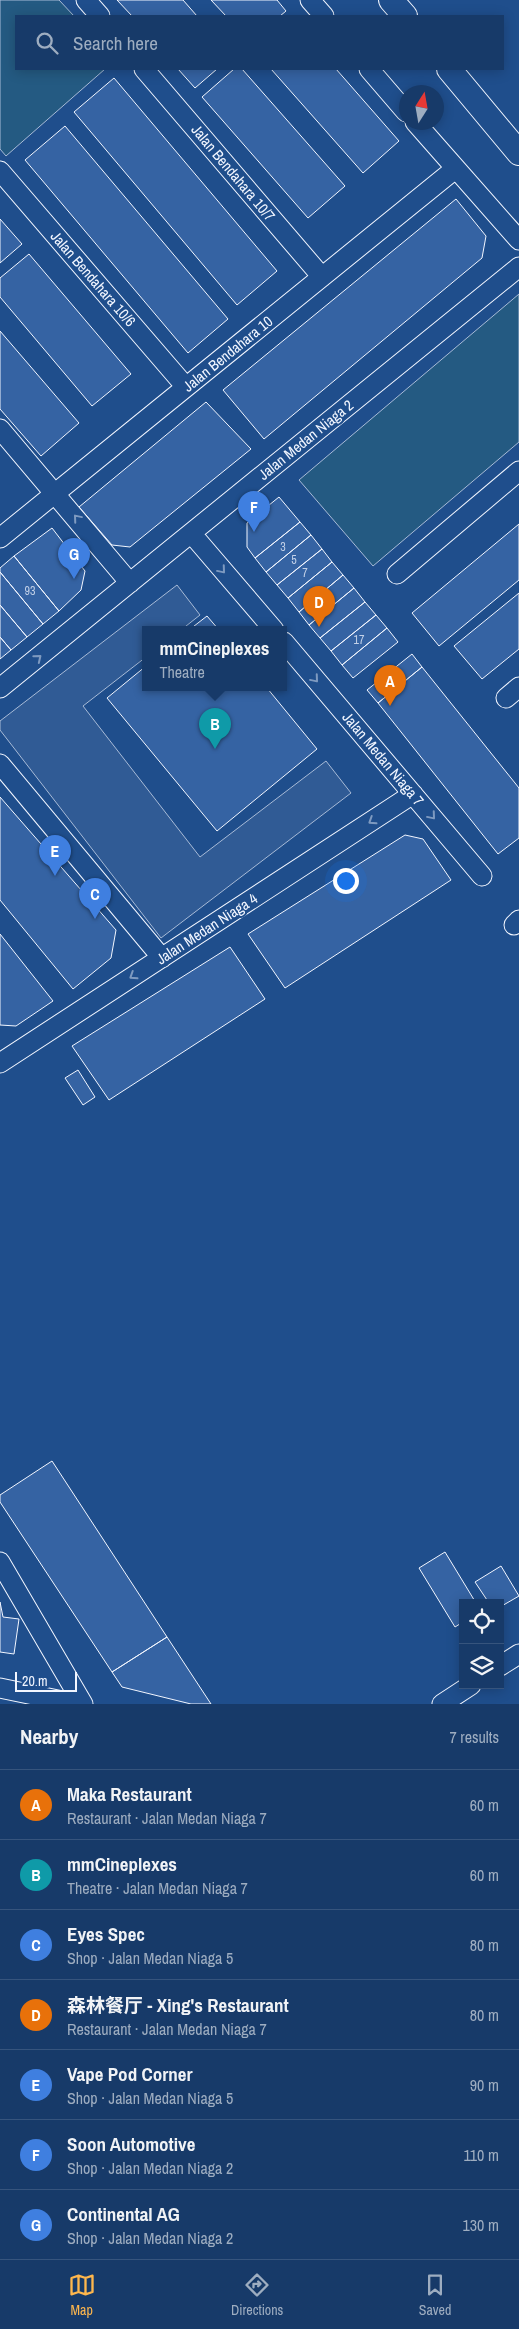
<!DOCTYPE html>
<html lang="en">
<head>
<meta charset="utf-8">
<style>
	body { margin:0; font-family:"Archivo Narrow","Noto Sans SC",sans-serif; background:#20416f; color:#f1f3f6 }
	.controls { position:absolute; right:15px; bottom:15px; display:grid; overflow:hidden; border-radius:0px; box-shadow:0 2px 12px #0003 }
	.controls button { width:45px; height:45px; display:grid; place-items:center; padding:0; border:0; border-bottom:1px solid #36547d; background:#173a69; color:#f1f3f6; font:25px sans-serif }
	.compass { position:absolute; left:399px; top:85px; width:45px; height:45px; border-radius:50%; background:#173a69; box-shadow:0 2px 12px #0003; rotate:11deg }
	.scale { position:absolute; left:15px; bottom:12px; width:62px; box-sizing:border-box; padding-left:5px; border:2px solid #f2f6ff; border-top:0; font-size:14px; line-height:18px; white-space:nowrap; color:#f2f6ff; -webkit-text-stroke:4px #1f4e8c; paint-order:stroke }
	.you { position:absolute; left:345px; top:880px; width:18px; height:18px; margin:-12px; border:4px solid #fff; border-radius:50%; background:#1a73e8; box-shadow:0 0 0 8px #1a73e833 }
	.badge { display:grid; place-items:center; width:32px; height:32px; border-radius:50%; background:#ffb74d; color:#fff; font-size:16px; font-weight:700 }
	.pin { position:absolute; translate:-50% -41px; filter:drop-shadow(0 1px 2px #0008) }
	.pin::after { content:''; position:absolute; top:26px; width:18px; height:15px; background:inherit; clip-path:polygon(0 0,100% 0,50% 100%) }
	.popup { position:absolute; left:142px; top:626px; width:145px; height:65px; box-sizing:border-box; display:grid; place-content:center; border-radius:0px; background:#173a69; filter:drop-shadow(0 1px 4px #0005); font-size:16px; white-space:nowrap; color:#9eadc0 }
	.popup b { font-size:19px; color:#f1f3f6 }
	.popup::after { content:''; position:absolute; left:50%; top:100%; margin-left:-10px; border:10px solid transparent; border-top-color:#173a69 }
	.list { margin:0; padding:0; list-style:none }
	h2 { display:flex; justify-content:space-between; align-items:center; height:65px; margin:0; padding:0 20px; font-size:21px }
	h2 small { font-size:16px; font-weight:400; color:#9eadc0 }
	.list li { display:grid; grid-template-columns:32px 1fr auto; gap:15px; align-items:center; box-sizing:border-box; height:70px; padding:0 20px; border-top:1px solid #36547d }
	.list b { display:block; font-size:19px; white-space:nowrap }
	.list p { margin:0; font-size:16px; white-space:nowrap; color:#9eadc0 }
	.list em { font-size:16px; font-style:normal; color:#9eadc0 }
	.icon { flex:none; width:28px; height:28px; fill:none; stroke:currentColor; stroke-width:2; stroke-linecap:round; stroke-linejoin:round }
	.map { position:relative; flex:none; width:519px; height:1704px; overflow:hidden }
	.search { position:absolute; background:#173a69; box-shadow:0 2px 12px #0003; left:15px; right:15px; top:15px; height:55px; display:flex; align-items:center; gap:12px; box-sizing:border-box; padding:0 18px; border-radius:0px; color:#9eadc0; font-size:19px }
	.sheet { height:555px; background:#173a69 }
	nav { display:flex; justify-content:space-around; align-items:center; box-sizing:border-box; height:70px; border-top:1px solid #36547d; background:#173a69; font-size:14px; color:#9eadc0 }
	nav a { display:grid; justify-items:center; gap:2px }
	nav .on { color:#ffb74d }
	.map>svg:first-child { display:block }
	.green { fill:#245a82; stroke:#a8bbd7 }
	.parking { fill:#305b95; stroke:#a8bbd7 }
	.building { fill:#3563a3; stroke:#f2f6ff }
	.lines { fill:none; stroke-linecap:round; stroke-linejoin:round }
	.minor-casing { stroke:#f2f6ff; stroke-width:21 }
	.tertiary-casing { stroke:#f2f6ff; stroke-width:26 }
	.minor { stroke:#1f4e8c; stroke-width:19 }
	.tertiary { stroke:#1f4e8c; stroke-width:24 }
	.oneway { stroke:#7e9ac0 }
	.labels { text-anchor:middle; stroke-width:4; stroke-linejoin:round; paint-order:stroke }
	.number-label { font-size:12px; fill:#c3d1e8 }
	.street-label { font-size:15px; fill:#f2f6ff; stroke:#1f4e8c }
</style>
</head>
<body>
<div class="map">
<svg width="519" height="1704" viewBox="0 0 519 1704">
	<rect width="100%" height="100%" fill="#1f4e8c"/>
	<path class="green" d="M0,0H59L74,16H16V69H105L6,156L0,149Z
		M519,294V442L373,566L299,480Z"/>
	<path class="parking" d="M177,585L200,615L181,630H146V657L83,706L200,857L326,761L351,793L161,938L0,730V721Z"/>
	<path class="building" d="M117,0H183L197,16H132Z
		M211,0H277L286,11L280,16H226Z
		M178,69H217L195,88Z
		M234,69H242L345,186L308,218L202,97Z
		M271,69H336L399,141L363,173Z
		M114,78L277,271L237,305L74,112Z
		M65,126L228,319L188,353L25,160Z
		M456,199L486,236L482,258L264,439L223,390Z
		M0,219L22,244L0,263Z
		M29,254L131,374L92,406L0,297V278Z
		M0,331L79,423L41,456L0,409Z
		M206,402L251,449L130,547L112,545L79,507Z
		M279,497L300,522L255,558L247,547V523Z
		M300,522L311,535L266,572L255,558Z
		M519,524V580L439,646L412,613Z
		M52,528L85,571L81,590L59,611L14,556Z
		M311,535L322,549L277,585L266,572Z
		M322,549L332,562L288,598L277,585Z
		M14,556L59,611L43,624L0,572V568Z
		M332,562L343,575L299,612L288,598Z
		M0,572L43,624L27,637L0,605Z
		M343,575L354,588L309,625L299,612Z
		M354,588L365,602L320,638L309,625Z
		M519,593V649L482,679L454,646Z
		M365,602L376,615L331,651L320,638Z
		M0,605L27,637L11,650L0,637Z
		M376,615L387,628L342,665L331,651Z
		M207,616L219,630H189Z
		M387,628L398,642L353,678L342,665Z
		M0,637L11,650L0,659Z
		M412,654L422,667L378,703L367,690Z
		M146,666V688H267L317,749L217,831L107,698Z
		M422,667L519,788V838L498,854L378,703Z
		M0,797L116,930L111,958L73,989L0,900Z
		M405,835L423,839L451,880L285,988L248,934Z
		M0,934L53,1001L16,1026L0,1025Z
		M230,947L265,999L109,1100L72,1046Z
		M78,1070L95,1097L83,1105L65,1078Z
		M52,1461L167,1637L112,1672L0,1502V1495Z
		M445,1552L476,1603H463V1622L455,1627L419,1568Z
		M501,1566L519,1596L500,1607V1603H489L475,1582Z
		M0,1602L3,1617L19,1619L14,1654L0,1652Z
		M167,1637L211,1704H191L122,1687L112,1672Z"/>
	<g class="lines">
		<g class="minor-casing">
			<path id="minor" d="M86,0L100,16
				M310,0L324,16
				M144,69L322,277
				M369,69L406,112
				M415,122L519,240
				M0,171L186,387
				M0,429L130,583
				M191,533L274,630
				M0,538L455,169
				M397,574L519,471
				M284,642L482,876
				M0,688L519,267
				M506,698L519,687
				M0,764L162,958
				M514,925L519,920
				M0,1063L413,794
				M0,1562L83,1704
				M500,1666L519,1654
				M0,1688L77,1704
				M442,1704L471,1685"/>
		</g>
		<g class="tertiary-casing">
			<path id="tertiary" d="M391,0L405,16
				M449,69L519,153"/>
		</g>
		<use href="#minor" class="minor"/>
		<use href="#tertiary" class="tertiary"/>
	</g>
	<defs><path id="oneway-chevron" d="M-2-3.5L2.5 0L-2 3.5" fill="none" stroke-width="1.6" stroke-linecap="round" stroke-linejoin="round" transform="scale(1.25)"/></defs>
	<g class="oneway">
		<use href="#oneway-chevron" transform="translate(77 518) rotate(-130)"/>
		<use href="#oneway-chevron" transform="translate(222 570) rotate(50)"/>
		<use href="#oneway-chevron" transform="translate(38 658) rotate(-39)"/>
		<use href="#oneway-chevron" transform="translate(315 679) rotate(50)"/>
		<use href="#oneway-chevron" transform="translate(432 816) rotate(50)"/>
		<use href="#oneway-chevron" transform="translate(372 821) rotate(147)"/>
		<use href="#oneway-chevron" transform="translate(133 976) rotate(147)"/>
	</g>
	<g class="labels">
		<g class="number-label">
			<text x="283" y="551">3</text>
			<text x="294" y="564">5</text>
			<text x="305" y="577">7</text>
			<text x="30" y="595">93</text>
			<text x="359" y="644">17</text>
		</g>
		<g class="street-label">
			<text transform="translate(233 173) rotate(50)" y="5">Jalan Bendahara 10/7</text>
			<text transform="translate(93 279) rotate(49)" y="5">Jalan Bendahara 10/6</text>
			<text transform="translate(228 354) rotate(-39)" y="5">Jalan Bendahara 10</text>
			<text transform="translate(306 440) rotate(-39)" y="5">Jalan Medan Niaga 2</text>
			<text transform="translate(383 759) rotate(50)" y="5">Jalan Medan Niaga 7</text>
			<text transform="translate(207 929) rotate(-33)" y="5">Jalan Medan Niaga 4</text>
		</g>
	</g>
</svg>
<div class="controls">
<button><svg class="icon" aria-label="locate" viewBox="0 0 24 24"><circle cx="12" cy="12" r="6"/><path d="M12 2v4M12 18v4M2 12h4M18 12h4"/></svg></button>
<button><svg class="icon" aria-label="layers" viewBox="0 0 24 24"><path d="M12 4l9 5-9 5-9-5zM3 14l9 5 9-5"/></svg></button>
</div>
<svg class="compass" viewBox="-18 -18 36 36"><path d="M0-13l5 13h-10z" fill="#e53935"/><path d="M0 13l5-13h-10z" fill="#9eadc0"/></svg>
<div class="scale">20 m</div>
<div class="you"></div>
<div class="pin badge" style="left:390px;top:706px;background:#e8710a">A</div>
<div class="pin badge" style="left:215px;top:749px;background:#0f9aa8">B</div>
<div class="popup"><b>mmCineplexes</b>Theatre</div>
<div class="pin badge" style="left:95px;top:919px;background:#3f7fe0">C</div>
<div class="pin badge" style="left:319px;top:627px;background:#e8710a">D</div>
<div class="pin badge" style="left:55px;top:876px;background:#3f7fe0">E</div>
<div class="pin badge" style="left:254px;top:532px;background:#3f7fe0">F</div>
<div class="pin badge" style="left:74px;top:579px;background:#3f7fe0">G</div>
<div class="search"><svg class="icon" aria-label="search" viewBox="0 0 24 24"><circle cx="10" cy="10" r="6"/><path d="M15 15l6 6"/></svg>Search here</div>
</div>
<section class="sheet">
<h2>Nearby<small>7 results</small></h2>
<ul class="list">
<li><span class="badge" style="background:#e8710a">A</span><div><b>Maka Restaurant</b><p>Restaurant · Jalan Medan Niaga 7</p></div><em>60 m</em></li>
<li><span class="badge" style="background:#0f9aa8">B</span><div><b>mmCineplexes</b><p>Theatre · Jalan Medan Niaga 7</p></div><em>60 m</em></li>
<li><span class="badge" style="background:#3f7fe0">C</span><div><b>Eyes Spec</b><p>Shop · Jalan Medan Niaga 5</p></div><em>80 m</em></li>
<li><span class="badge" style="background:#e8710a">D</span><div><b>森林餐厅 - Xing's Restaurant</b><p>Restaurant · Jalan Medan Niaga 7</p></div><em>80 m</em></li>
<li><span class="badge" style="background:#3f7fe0">E</span><div><b>Vape Pod Corner</b><p>Shop · Jalan Medan Niaga 5</p></div><em>90 m</em></li>
<li><span class="badge" style="background:#3f7fe0">F</span><div><b>Soon Automotive</b><p>Shop · Jalan Medan Niaga 2</p></div><em>110 m</em></li>
<li><span class="badge" style="background:#3f7fe0">G</span><div><b>Continental AG</b><p>Shop · Jalan Medan Niaga 2</p></div><em>130 m</em></li>
</ul>
</section>
<nav>
<a class="on"><svg class="icon" aria-label="map" viewBox="0 0 24 24"><path d="M3 6l6-2 6 2 6-2v14l-6 2-6-2-6 2zM9 4v14M15 6v14"/></svg>Map</a>
<a><svg class="icon" aria-label="directions" viewBox="0 0 24 24"><path d="M12 3l9 9-9 9-9-9zM9 14v-3h6M13 9l2 2-2 2"/></svg>Directions</a>
<a><svg class="icon" aria-label="saved" viewBox="0 0 24 24"><path d="M7 4h10v16l-5-4-5 4z"/></svg>Saved</a>
</nav>
</body>
</html>
